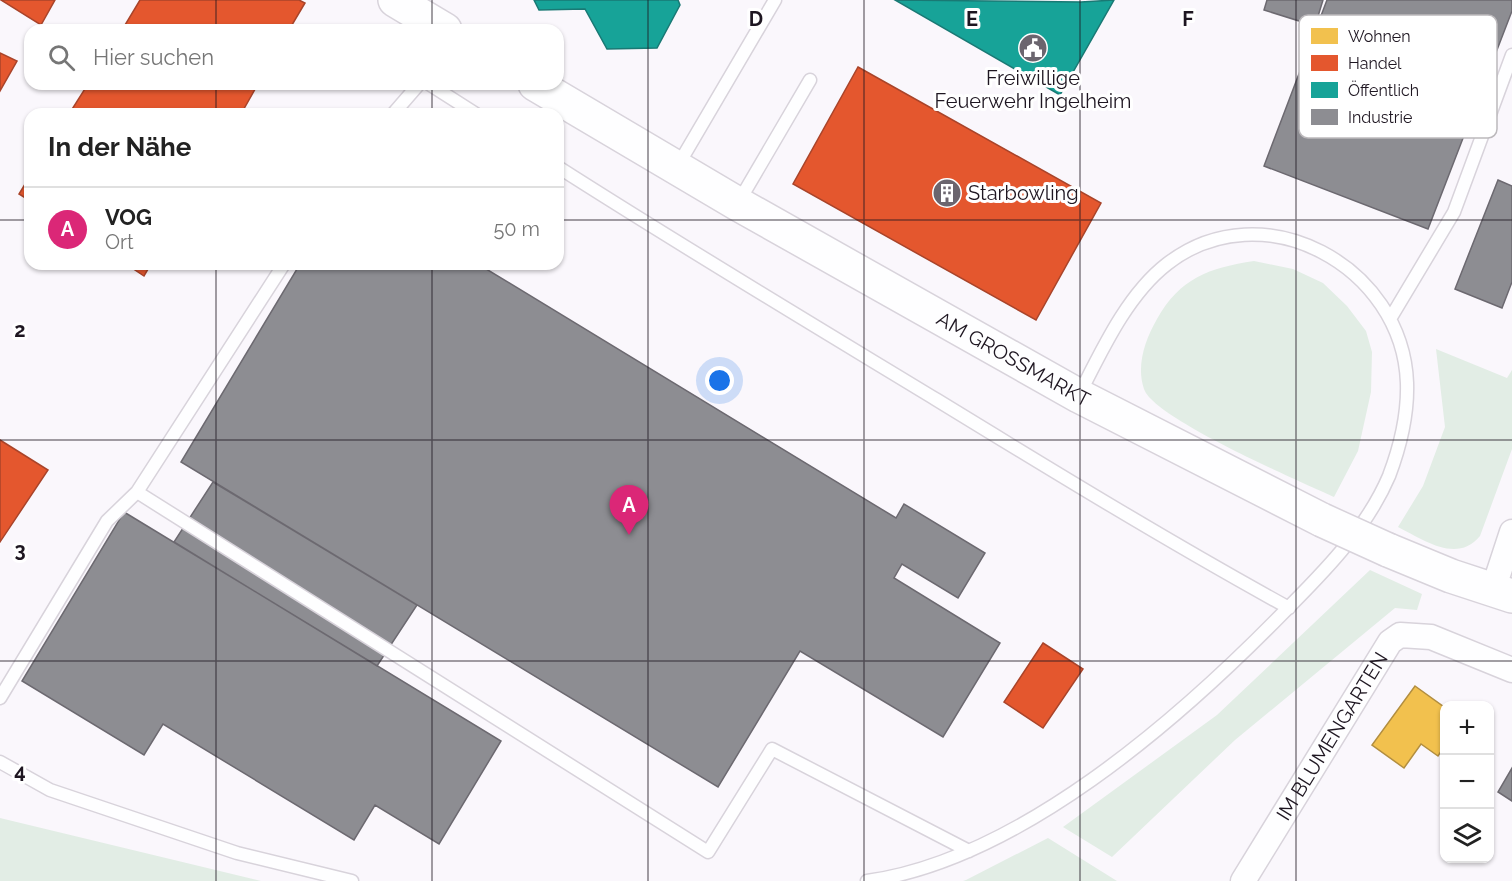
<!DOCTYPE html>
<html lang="de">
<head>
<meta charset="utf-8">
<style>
	body { margin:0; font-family:Raleway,sans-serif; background:#f6f6f6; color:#222 }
	.controls { position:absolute; right:18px; bottom:18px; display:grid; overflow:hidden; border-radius:12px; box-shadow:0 2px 4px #0004 }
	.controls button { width:54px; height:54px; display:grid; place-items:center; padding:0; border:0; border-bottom:2px solid #e0e0e0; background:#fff; color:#222; font:30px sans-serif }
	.you { position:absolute; left:720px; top:381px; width:21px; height:21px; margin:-15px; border:4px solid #fff; border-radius:50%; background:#1a73e8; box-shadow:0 0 0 9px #1a73e833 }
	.badge { display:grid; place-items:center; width:39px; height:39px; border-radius:50%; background:#db2777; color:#fff; font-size:20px; font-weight:700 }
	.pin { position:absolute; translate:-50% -50px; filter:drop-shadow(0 2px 3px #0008) }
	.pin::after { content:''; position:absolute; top:32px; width:21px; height:18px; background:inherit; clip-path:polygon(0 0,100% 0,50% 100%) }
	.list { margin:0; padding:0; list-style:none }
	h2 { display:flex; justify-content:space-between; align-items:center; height:78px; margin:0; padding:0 24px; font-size:26px }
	h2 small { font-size:20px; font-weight:400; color:#767676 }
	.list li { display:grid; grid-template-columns:39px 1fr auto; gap:18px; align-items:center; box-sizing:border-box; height:84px; padding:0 24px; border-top:2px solid #e0e0e0 }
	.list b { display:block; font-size:22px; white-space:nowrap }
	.list p { margin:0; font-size:20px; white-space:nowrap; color:#767676 }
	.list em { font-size:20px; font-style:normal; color:#767676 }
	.icon { flex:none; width:33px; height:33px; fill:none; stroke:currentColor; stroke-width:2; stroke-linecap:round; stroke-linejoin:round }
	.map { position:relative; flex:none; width:1512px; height:881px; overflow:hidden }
	.search { position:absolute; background:#fff; box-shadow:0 2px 4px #0004; left:24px; top:24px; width:540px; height:66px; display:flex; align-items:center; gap:15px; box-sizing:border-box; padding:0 21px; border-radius:18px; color:#767676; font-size:22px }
	.panel { position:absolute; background:#fff; box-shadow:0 2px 4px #0004; left:24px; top:108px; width:540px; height:162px; border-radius:18px }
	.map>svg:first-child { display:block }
	.green { fill:#e2ede5 }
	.homes { fill:#f2c14e; stroke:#b28e40; stroke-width:1.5 }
	.shops { fill:#e4572e; stroke:#a9442a; stroke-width:1.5 }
	.public { fill:#17a398; stroke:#197974; stroke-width:1.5 }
	.industry { fill:#8d8d92; stroke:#6c6970; stroke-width:1.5 }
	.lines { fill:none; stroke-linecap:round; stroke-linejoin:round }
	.lane-casing { stroke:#d8d3db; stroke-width:15 }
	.street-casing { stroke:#d8d3db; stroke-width:27 }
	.secondary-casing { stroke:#d8d3db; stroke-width:36 }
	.lane { stroke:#fefeff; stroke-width:12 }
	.street { stroke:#fefeff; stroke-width:24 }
	.secondary { stroke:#fefeff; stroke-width:33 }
	.secondary-bridge-casing { stroke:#d8d3db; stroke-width:36; stroke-linecap:butt }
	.secondary-bridge { stroke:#fefeff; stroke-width:33 }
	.grid { fill:none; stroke:#1e1621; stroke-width:1.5; stroke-opacity:0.55 }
	.labels { text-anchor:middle; stroke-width:6; stroke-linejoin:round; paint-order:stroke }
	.poi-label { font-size:20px; fill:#1e1621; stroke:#fff }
	.street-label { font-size:20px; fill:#1e1621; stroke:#fff }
	.key { fill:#fff; stroke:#bcb9bc; stroke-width:1.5 }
	.key-label { font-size:16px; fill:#1e1621 }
	.grid-label { font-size:20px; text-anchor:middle; font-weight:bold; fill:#1e1621; stroke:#fff; stroke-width:6; stroke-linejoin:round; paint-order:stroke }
</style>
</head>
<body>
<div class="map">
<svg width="1512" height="881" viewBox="0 0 1512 881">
	<rect width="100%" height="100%" fill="#faf7fc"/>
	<path class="green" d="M1254,261L1293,269L1323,283L1347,306L1366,331L1372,352L1371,392L1358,451L1334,497C1301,482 1153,418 1144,389C1136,366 1145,340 1157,319C1180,278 1209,268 1254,261Z
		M1436,349L1507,378L1512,370V449L1480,536C1457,564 1424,540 1398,527L1423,486L1445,427Z
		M1370,570L1422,594L1417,610L1395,608L1235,740L1112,857L1063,827L1217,715Z
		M0,818L261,881H0Z
		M1048,838L1117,881H963L966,880Z"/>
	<path class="homes" d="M1415,686L1444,707V747L1438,756L1421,744L1404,768L1372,745Z"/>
	<path class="shops" d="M1,0H55L41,25Z
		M140,0H299L305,3L289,30H122Z
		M0,53L17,61L0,91Z
		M858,67L1101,203L1036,320L793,184Z
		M88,84H258L241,114H69Z
		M30,176V201L19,194Z
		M126,264H151L144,276Z
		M0,440L48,470L0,542Z
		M1043,643L1083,669L1043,728L1004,702Z"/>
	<path class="public" d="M534,0H678L680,5L657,48L607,49L585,9L539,10Z
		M895,0L1081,2L1114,0L1060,95Z"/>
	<path class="industry" d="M1267,0H1323L1315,26L1264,10Z
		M1327,0H1512V11L1428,229L1264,166Z
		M1498,180L1512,186V282L1502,308L1455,289Z
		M300,264H478L896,518L904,504L985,553L958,598L902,564L894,578L1000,643L943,737L800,651L718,787L181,462Z
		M213,482L417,605L377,666L174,542Z
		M124,512L501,741L439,844L375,805L354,840L163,724L144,755L22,681Z
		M1512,768V801L1498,792Z"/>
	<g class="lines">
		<g class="lane-casing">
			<path id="lane" d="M429,84L476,114
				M393,114L419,84
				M558,167C683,247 810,323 937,400C1053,471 1169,542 1289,608
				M677,167L775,0
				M738,203L810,80
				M284,264L137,492L708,852L772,749L969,851
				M1390,319L1454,212L1512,55
				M0,698L107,521L137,492
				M0,762L50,790L237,853L352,881
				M867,881C1018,860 1177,721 1281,615C1322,574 1366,530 1389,476C1400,447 1408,414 1407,383C1403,267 1263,189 1167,264C1127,295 1102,350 1079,395"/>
		</g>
		<g class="street-casing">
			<g id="street">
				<path d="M1493,590L1512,532"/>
				<path id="s1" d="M1243,881L1390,642L1400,635L1431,637L1512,670"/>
			</g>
		</g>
		<g class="secondary-casing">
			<g id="secondary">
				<path d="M395,0L445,30"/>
				<path id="s2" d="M535,84L738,204L1079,396L1322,520"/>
				<path d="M1388,550L1451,576L1512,596"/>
			</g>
		</g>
		<use href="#lane" class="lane"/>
		<use href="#street" class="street"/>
		<use href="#secondary" class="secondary"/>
		<g class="secondary-bridge-casing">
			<path id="secondary-bridge" d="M1322,520L1388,550"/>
		</g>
		<use href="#secondary-bridge" class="secondary-bridge"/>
	</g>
	<path class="grid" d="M216,0V30M432,0V30M648,0V881M864,0V881M1080,0V881M1296,0V881M216,84V114M432,84V114M0,220H30M558,220H1512M216,264V881M432,264V881M0,440H1512M0,661H1512"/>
	<defs>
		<g id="civic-disc" transform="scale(1.5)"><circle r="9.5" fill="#6b656e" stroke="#fff"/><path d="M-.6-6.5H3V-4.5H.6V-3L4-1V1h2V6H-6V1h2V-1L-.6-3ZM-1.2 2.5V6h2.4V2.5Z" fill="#fff"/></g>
		<g id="building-disc" transform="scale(1.5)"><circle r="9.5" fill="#6b656e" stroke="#fff"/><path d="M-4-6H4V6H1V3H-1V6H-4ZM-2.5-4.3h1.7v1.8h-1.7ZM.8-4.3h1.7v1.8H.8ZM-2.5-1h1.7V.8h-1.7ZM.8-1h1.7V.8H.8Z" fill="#fff"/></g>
	</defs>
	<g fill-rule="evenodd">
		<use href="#civic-disc" x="1033" y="48"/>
		<use href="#building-disc" x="947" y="193"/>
	</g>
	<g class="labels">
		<g class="poi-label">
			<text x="1033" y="85">Freiwillige<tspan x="1033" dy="23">Feuerwehr Ingelheim</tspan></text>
			<text x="968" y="200" text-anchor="start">Starbowling</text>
		</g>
		<g class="street-label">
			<text dy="7" stroke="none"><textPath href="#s2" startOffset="552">AM GROSSMARKT</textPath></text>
			<text dy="7" stroke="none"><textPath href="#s1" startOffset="170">IM BLUMENGARTEN</textPath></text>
		</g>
	</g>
	<rect x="1299" y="15" width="198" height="123" rx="9" class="key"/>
	<rect x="1311" y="28" width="27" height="16" fill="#f2c14e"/>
	<rect x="1311" y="55" width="27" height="16" fill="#e4572e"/>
	<rect x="1311" y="82" width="27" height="16" fill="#17a398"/>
	<rect x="1311" y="109" width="27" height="16" fill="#8d8d92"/>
	<g class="key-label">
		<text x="1348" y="42">Wohnen</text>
		<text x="1348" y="69">Handel</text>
		<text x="1348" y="96">Öffentlich</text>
		<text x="1348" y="123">Industrie</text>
	</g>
	<g class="grid-label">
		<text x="756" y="26">D</text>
		<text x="972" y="26">E</text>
		<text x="1188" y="26">F</text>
		<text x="20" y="337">2</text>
		<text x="20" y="557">3</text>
		<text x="20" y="778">4</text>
	</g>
</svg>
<div class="controls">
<button>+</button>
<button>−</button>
<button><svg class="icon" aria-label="layers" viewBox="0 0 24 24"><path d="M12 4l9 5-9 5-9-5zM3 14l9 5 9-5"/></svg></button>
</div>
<div class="you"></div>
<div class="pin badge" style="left:629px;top:535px">A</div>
<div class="search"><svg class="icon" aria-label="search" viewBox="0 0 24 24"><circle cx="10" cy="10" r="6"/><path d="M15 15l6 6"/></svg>Hier suchen</div>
<section class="panel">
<h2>In der Nähe<small></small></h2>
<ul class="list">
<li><span class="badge">A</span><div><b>VOG</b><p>Ort</p></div><em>50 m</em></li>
</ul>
</section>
</div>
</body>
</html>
